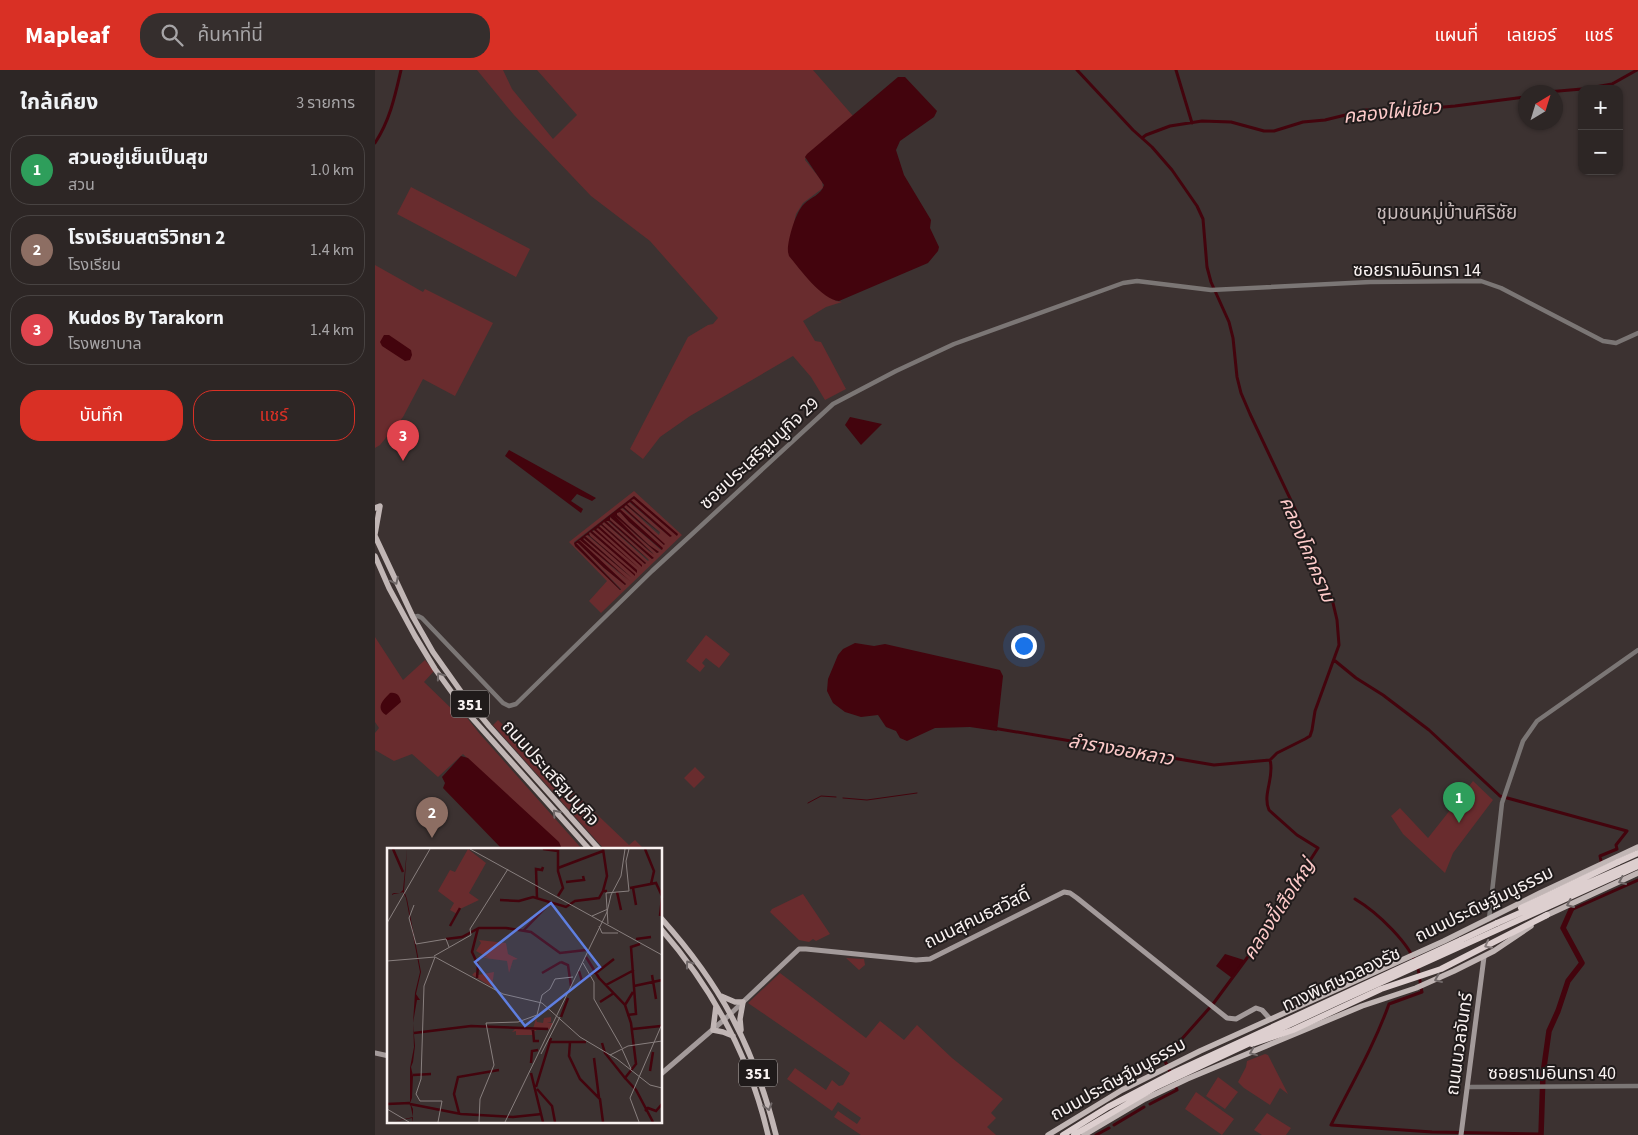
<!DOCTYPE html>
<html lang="th">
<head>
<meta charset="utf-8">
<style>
	body { margin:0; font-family:"Source Sans 3","Noto Sans Thai",sans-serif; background:#352e2d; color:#f1f3f6 }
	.controls { position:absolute; right:15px; top:15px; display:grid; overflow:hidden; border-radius:10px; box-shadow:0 1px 4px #0004 }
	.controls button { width:45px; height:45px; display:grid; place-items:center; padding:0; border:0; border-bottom:1px solid #484342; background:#2d2625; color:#f1f3f6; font:25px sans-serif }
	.compass { position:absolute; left:1143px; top:15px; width:45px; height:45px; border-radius:50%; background:#2d2625; box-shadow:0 1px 4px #0004; rotate:38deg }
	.you { position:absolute; left:648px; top:575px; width:18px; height:18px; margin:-12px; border:4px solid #fff; border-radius:50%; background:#1a73e8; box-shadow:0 0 0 8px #1a73e833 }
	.badge { display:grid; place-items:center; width:32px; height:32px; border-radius:50%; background:#d93025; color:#fff; font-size:16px; font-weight:700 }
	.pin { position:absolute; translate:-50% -41px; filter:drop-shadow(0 1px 2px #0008) }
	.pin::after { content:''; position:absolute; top:26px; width:18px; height:15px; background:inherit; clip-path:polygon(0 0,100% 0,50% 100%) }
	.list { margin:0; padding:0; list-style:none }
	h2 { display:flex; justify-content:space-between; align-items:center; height:65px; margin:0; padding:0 20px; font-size:21px }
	h2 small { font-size:16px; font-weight:400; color:#a7a5a7 }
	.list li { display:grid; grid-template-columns:32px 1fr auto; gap:15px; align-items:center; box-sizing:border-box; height:70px; margin:0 10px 10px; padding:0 10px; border:1px solid #484342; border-radius:20px }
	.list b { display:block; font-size:19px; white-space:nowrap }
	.list p { margin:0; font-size:16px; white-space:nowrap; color:#a7a5a7 }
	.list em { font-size:16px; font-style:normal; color:#a7a5a7 }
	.actions { display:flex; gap:10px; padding:15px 20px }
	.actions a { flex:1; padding:11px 0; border:1px solid #d93025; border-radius:20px; text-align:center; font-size:18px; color:#d93025 }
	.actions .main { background:#d93025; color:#fff }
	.icon { flex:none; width:28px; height:28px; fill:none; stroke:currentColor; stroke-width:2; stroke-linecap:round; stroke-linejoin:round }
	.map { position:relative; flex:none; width:1263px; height:1065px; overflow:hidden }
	header { display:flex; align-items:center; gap:30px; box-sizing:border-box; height:70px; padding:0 25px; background:#d93025; color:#fff }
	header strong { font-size:24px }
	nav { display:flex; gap:28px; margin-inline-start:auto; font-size:18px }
	.search { width:350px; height:45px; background:#352e2d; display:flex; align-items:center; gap:12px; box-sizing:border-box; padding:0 18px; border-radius:20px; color:#a7a5a7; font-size:19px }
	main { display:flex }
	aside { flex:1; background:#2d2625 }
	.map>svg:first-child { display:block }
	.green { fill:#692c2e; fill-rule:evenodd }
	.water { fill:#43040d }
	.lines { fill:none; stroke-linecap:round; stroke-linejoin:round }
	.stream { stroke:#43040d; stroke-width:1 }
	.canal { stroke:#43040d; stroke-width:3 }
	.river { stroke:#43040d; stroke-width:5.5 }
	.tertiary { stroke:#7b7675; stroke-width:4.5 }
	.secondary { stroke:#a39a9a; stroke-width:5 }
	.primary { stroke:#c1b6b5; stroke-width:5.5 }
	.motorway { stroke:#ddcfcf; stroke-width:6 }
	.motorway-bridge { stroke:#ddcfcf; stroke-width:6 }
	.oneway { stroke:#706868 }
	.oneway2 { stroke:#887e7e }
	.labels { text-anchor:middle; stroke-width:4; stroke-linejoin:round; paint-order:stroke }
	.shield { fill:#201b1b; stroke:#b8b2b1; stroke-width:1 }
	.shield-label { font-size:16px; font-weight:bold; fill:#f9f2f1 }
	.street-label { font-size:18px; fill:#f9f2f1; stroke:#201b1b }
	.water-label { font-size:19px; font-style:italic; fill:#fecbca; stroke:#201b1b }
	.neighbourhood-label { font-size:19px; fill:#c8bbbb; stroke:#201b1b }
	.inset-river { fill:none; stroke:#43040d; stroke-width:2.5 }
	.inset-road { fill:none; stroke:#887f7e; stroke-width:1 }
	.view { fill:#5f7fe0; fill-opacity:0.15; stroke:#5f7fe0; stroke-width:2.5 }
	.inset-edge { fill:none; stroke:#f9f2f1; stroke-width:2.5 }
</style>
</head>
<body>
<header>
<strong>Mapleaf</strong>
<div class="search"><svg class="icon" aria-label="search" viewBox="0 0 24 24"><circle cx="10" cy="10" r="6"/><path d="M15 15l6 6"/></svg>ค้นหาที่นี่</div>
<nav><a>แผนที่</a><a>เลเยอร์</a><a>แชร์</a></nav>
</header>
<main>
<aside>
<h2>ใกล้เคียง<small>3 รายการ</small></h2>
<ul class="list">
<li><span class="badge" style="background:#2e9e5b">1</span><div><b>สวนอยู่เย็นเป็นสุข</b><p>สวน</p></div><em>1.0 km</em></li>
<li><span class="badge" style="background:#8d6e63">2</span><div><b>โรงเรียนสตรีวิทยา 2</b><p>โรงเรียน</p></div><em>1.4 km</em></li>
<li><span class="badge" style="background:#e0444e">3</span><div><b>Kudos By Tarakorn</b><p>โรงพยาบาล</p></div><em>1.4 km</em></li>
</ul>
<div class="actions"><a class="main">บันทึก</a><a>แชร์</a></div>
</aside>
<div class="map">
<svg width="1263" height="1065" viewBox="0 0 1263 1065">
	<rect width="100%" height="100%" fill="#3c3231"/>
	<path class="green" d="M102,0H128L137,19L178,69L202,45L162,0H438L478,46L431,86L430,90L447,111L448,118L428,133L421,144L413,182L461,231L467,232L451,237L428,251L440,271L446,272L471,319L450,330L436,307L418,286L315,346L285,367L268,389L255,379L313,267L333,255L338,254L343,248L275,171L216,126L139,45Z
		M36,117L155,179L141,207L22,144Z
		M0,195L48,222L50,219L118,253L80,326L48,309L28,347L5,375L0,378Z
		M259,421L307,465L226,543L214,531L232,511L194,472ZM259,426L302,466L259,428L256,430L295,467L254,432L252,434L285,462L284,465L251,435L249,437L289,474V475L247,438L245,440L287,478L286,480L254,452L245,442L242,443V445L274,475L284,482L282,483L261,465L241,445H239L260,467L279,484L274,481L235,447V450L278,488L277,489L232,450L231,451L274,490L273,491L229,452L227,454L271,493L270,494L226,455L224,457L267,496L223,457L221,460L217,461L262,502L215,462L214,463L215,466L260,505L212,465L210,466L257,508L209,468L208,469L254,512L205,469L204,471L251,514L250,515L229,498L202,472L201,473L246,519L245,520L200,476L199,472Z
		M331,565L355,584L344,598L331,588L327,593L330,596L325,602L311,591Z
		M0,567L28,610L50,590L59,601L49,612L80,642L85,639L104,663L207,779H184L88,684L63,707L37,684L19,691L0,680V663L4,658L0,652Z
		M123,650L254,775L260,770L269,779H229L118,655Z
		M320,697L330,707L319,718L309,708Z
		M1098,711L1118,730L1078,783L1070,803L1028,764L1016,746L1025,738L1053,768Z
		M428,824L455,864L441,871L438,869L434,872L424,870L395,842L397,839Z
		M471,888L489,889L490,895L484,900Z
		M405,903L491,968L505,951L529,970L542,955L577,988L628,1029L616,1043L621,1048L612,1057L621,1065H486L459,1047L463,1041L482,1054L486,1048L463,1032L457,1041L412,1009L420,998L451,1020L457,1010L464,1016L468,1015L475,1003L373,933Z
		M890,984L893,985L913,1024L905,1018L895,1035L869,1018L863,1012L871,997L872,991Z
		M843,1007L863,1022L850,1039L831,1026Z
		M821,1022L859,1049L847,1065L810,1039Z
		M892,1043L916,1058L911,1065H887L879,1060Z"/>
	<path class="water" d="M523,7H530L562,41L559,47L525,71L521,80L529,105L556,150L555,158L564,177L563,181L553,193L464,231C447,230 424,198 414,186L413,182C412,171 421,141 429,134C436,127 446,125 449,115L430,87L432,84Z
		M9,265H14L36,280L37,285L35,290L30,291L7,276L5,272Z
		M475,347L507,354L486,375L470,355Z
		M134,380L221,428L217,431L202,424L196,431L208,439L206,443L130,386Z
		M259,426L303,464L302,466L259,429L256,430L297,466L295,467L255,432L252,434L286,464L251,435L249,437L290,474L289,475L248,438L245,439L288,478L287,480L254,452L245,442L242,443V445L274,475L284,482L282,483L239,445L279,485L235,447V450L279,488L277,489L234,451H231L275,491L229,452L227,454L271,493L270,494L226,455L224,456L267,495V497L223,458L221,459L265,499L219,460L217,461L262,500V503L215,462L214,463L215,466L260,504V506L213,465L210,466L257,508L209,468L208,469L255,511L205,470H204L251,514L250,515L229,498L203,473H201L246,520H245L200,476L199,473Z
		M480,573L499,576L510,574L625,600L628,606L622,661L595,657L560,658L532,671L525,668L521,661L511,657L503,645L486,647L470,642L458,633L452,621L453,609L463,585L468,579Z
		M15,623C22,622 25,626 26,632L11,645C0,638 8,630 15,623Z
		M86,686L93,688L184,772L187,779H127L68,718L70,713L67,707Z
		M850,884L869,890L857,908L841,896Z"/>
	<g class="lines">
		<path class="stream" d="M468,728L492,730L542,723
			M433,733L446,726L461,727"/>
		<path class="canal" d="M702,0L758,60L777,77L797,100L822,136L828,149L832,197L836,212L854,252L858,268L862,307L866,323L875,344L921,441L927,462L949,510L958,533L962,550L964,575L940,641L937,660L935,666L930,669L902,683L895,690
			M801,0L817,53
			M1209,19L1237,14L1262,0
			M1172,22L1207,19
			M767,68L771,65L795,56L827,51L856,52L889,61H899L928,52L950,50L991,40L1023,41L1080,36L1150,27
			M0,73C15,50 20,26 26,0
			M959,590L981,608L1008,625L1054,660L1125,726L1252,761L1241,775L1242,779L1225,786L1227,795
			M618,658L839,695L895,690
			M980,829C1002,842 1036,874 1043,899C1045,907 1045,915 1047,922L1014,934C999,976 976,1015 956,1055L1057,1062L1166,1064
			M1196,840L1263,810
			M796,1004L789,989L838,934L872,888L943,778L922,765L894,740C887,724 900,707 895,690
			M775,1034L802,1020L800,1015
			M739,1055L769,1037
			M721,1065L734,1058"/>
		<path class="river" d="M1166,1065L1168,1004L1174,961L1183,941L1193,911L1207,893L1188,858L1196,840"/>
		<path class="tertiary" d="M38,547L43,546L47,548L128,633L134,636L141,634L277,501L458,334L521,301L579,274L748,213L762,211L836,220L995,212L1106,211L1126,218L1228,271L1241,273L1263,263
			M1114,849L1127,733L1148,671L1162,651L1263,580
			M1092,1017L1263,1016"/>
		<path class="secondary" d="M0,983L14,986
			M286,1004L350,949L424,879H431L541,890L555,889L689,822L695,823L702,828L852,948L861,949L881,938L887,940L895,949
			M1086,1065L1109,887"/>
		<path class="primary" d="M0,438L5,436L0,464
			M0,466L38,547L58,582L87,623L114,656L224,779
			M0,486L14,518L40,566L60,599L89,639L214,779
			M1170,846L1263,803
			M286,848C346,915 379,977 401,1065
			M286,859C338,919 375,987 393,1065
			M346,926L360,932H368L365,949L366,960
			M341,936L338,960L348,962L358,966
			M673,1065L747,1020L825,981L1069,871L1165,823L1263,777
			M709,1065L770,1029L812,1009L987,936L1041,918L1079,901L1119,881L1156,856"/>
		<path class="motorway" d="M1243,792L1263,783
			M1086,870L1122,853
			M877,974L918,960L1006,919L1066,899L1172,845"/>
		<path class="motorway-bridge" d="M1146,838L1243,792
			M1122,853L1263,791
			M688,1065L733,1037L800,1002L1086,870
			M699,1065L781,1017L965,931L1263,796"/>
	</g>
	<defs><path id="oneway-chevron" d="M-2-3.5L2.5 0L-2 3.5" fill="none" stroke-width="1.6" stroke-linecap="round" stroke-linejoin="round" transform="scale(1.25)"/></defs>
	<g class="oneway">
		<use href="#oneway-chevron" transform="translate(20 511) rotate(64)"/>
		<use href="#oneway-chevron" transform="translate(65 606) rotate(-125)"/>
		<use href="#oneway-chevron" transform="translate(181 743) rotate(-132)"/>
		<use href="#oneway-chevron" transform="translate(1247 811) rotate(156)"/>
		<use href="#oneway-chevron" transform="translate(1195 834) rotate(155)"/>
		<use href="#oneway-chevron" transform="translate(314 894) rotate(-126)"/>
		<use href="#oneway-chevron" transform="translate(1063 909) rotate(157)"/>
		<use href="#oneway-chevron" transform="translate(878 982) rotate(158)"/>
		<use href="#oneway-chevron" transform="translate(393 1037) rotate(74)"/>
	</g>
	<use class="oneway2" href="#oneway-chevron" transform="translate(1113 875) rotate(152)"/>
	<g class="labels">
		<g class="shield">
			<rect x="76" y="620.5" width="38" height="27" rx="4"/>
			<rect x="364" y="989.5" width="38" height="27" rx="4"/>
		</g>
		<g class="shield-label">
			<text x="95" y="640">351</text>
			<text x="383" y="1009">351</text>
		</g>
		<g class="street-label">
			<text x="1042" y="206">ซอยรามอินทรา 14</text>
			<text transform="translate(384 383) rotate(-43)" y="6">ซอยประเสริฐมนูกิจ 29</text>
			<text transform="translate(176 703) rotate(48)" y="6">ถนนประเสริฐมนูกิจ</text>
			<text transform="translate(1109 834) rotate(-26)" y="6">ถนนประดิษฐ์มนูธรรม</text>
			<text transform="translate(602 848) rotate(-26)" y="6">ถนนสุคนธสวัสดิ์</text>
			<text transform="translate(966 909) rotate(-25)" y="6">ทางพิเศษฉลองรัช</text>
			<text transform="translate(1084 974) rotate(-82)" y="6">ถนนนวลจันทร์</text>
			<text x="1177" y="1009">ซอยรามอินทรา 40</text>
			<text transform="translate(743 1009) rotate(-29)" y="6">ถนนประดิษฐ์มนูธรรม</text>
		</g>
		<g class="water-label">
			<text transform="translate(1017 41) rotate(-6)" y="7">คลองไผ่เขียว</text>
			<text transform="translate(933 479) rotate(67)" y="7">คลองโคกคราม</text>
			<text transform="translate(746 679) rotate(10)" y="7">ลำรางออหลาว</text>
			<text transform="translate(903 839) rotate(-57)" y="7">คลองขี้เสือใหญ่</text>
		</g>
		<g class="neighbourhood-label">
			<text x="1072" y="149">ชุมชนหมู่บ้านศิริชัย</text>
		</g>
	</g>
	<g transform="translate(12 778)">
		<rect width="275" height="275" fill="#3c3231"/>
		<path d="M81,1L99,15L82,45L92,52L73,61L70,66L63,62L67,55L51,43L63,22L68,24ZM92,92L119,95L121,106L131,111L126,112L122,125L120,113L98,110L88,106L102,110L89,103L94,95ZM88,124L91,127L107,124L105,139L85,127ZM164,169V174L160,175H166L164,181L150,180L149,183L144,182L147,187H129V183L125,184L128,181H146L149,170L150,174L156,175L157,170Z" fill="#692c2e"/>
		<path d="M20,1L17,43L20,51L34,124L29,146L33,152H30L26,175L28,198L26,214L24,219L26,228L25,250L23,255L26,261V274L25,270L5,274L26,269L23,255V220L27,199L26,175L28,145L33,124L19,50L16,44L13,45L7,46L5,47V46L7,45H13L16,42Z" fill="#43040d"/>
		<path class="inset-river" d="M6,1L16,24M156,1L171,3V23L176,40L171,48M216,1L220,28L216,43H220M258,1L267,23L264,36M171,20L216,3M179,34L197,32L196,28M243,40L269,35L275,48M246,40L249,57M230,44L234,62M150,50L149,21L155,22L156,19M113,52L132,53L146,49L179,59L188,53L212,50L216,43M273,68L275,50M63,78L73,60M137,82L164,54M59,91L75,89L92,80H119L144,84L173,105L199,102M249,91L264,89M199,109L212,130L238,157L244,175L249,216L238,230L218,205L215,195M174,114L181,117L184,138M192,123L195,133L208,123M155,125L174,114M209,125L227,111M265,127L269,151M90,130L91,117L85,104L91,80M219,137L247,122M247,138L275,132M213,154L227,145M238,157L246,144M240,167L249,166L244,99L253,96M174,169L181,150M246,181L274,178M146,182L147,193H152M27,185L84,178L161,181M163,194H199M183,194L182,208L193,231L213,251L216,274M207,210L212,250M144,215L145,203L151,202M263,223L266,204M144,225L156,274M26,227L44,226M238,230L249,242L266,274M149,239L164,190M150,241L165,258L168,274M0,256L23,255M23,256L74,266L126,269L155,266M258,263L261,260L269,263L275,256M72,265L67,246L71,229L112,222"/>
		<path class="inset-road" d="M83,1L275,107M27,57L22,70L29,96L59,91L62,99M205,68L221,61M0,75L43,1M221,76L219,45L242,43L239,13L242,1M212,78L215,85H231M47,108L84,87L83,81L121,21M48,109L37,138L34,231L29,246L33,253H55L51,274M0,113L48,109L116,146L155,155L193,189L230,211L263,237L275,240M196,115L207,134V151L235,200M235,201L244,221M154,206L173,169M223,207L241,198L275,193M0,261L22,274M92,274L93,251L107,217L99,175L131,174L150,167L155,147L163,141L168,131L186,129M118,274L220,64L224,47L234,28L238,1M252,274L243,250L275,176"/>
		<path class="view" d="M164,55L213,119L138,178L88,114Z"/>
		<rect width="275" height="275" class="inset-edge"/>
	</g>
</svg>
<div class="controls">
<button>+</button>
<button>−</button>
</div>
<svg class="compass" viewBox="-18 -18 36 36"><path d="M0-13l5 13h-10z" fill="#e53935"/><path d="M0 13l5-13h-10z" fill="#a7a5a7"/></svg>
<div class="you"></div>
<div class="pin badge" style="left:1084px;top:753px;background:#2e9e5b">1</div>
<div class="pin badge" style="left:57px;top:768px;background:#8d6e63">2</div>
<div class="pin badge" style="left:28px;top:391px;background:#e0444e">3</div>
</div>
</main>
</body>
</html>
